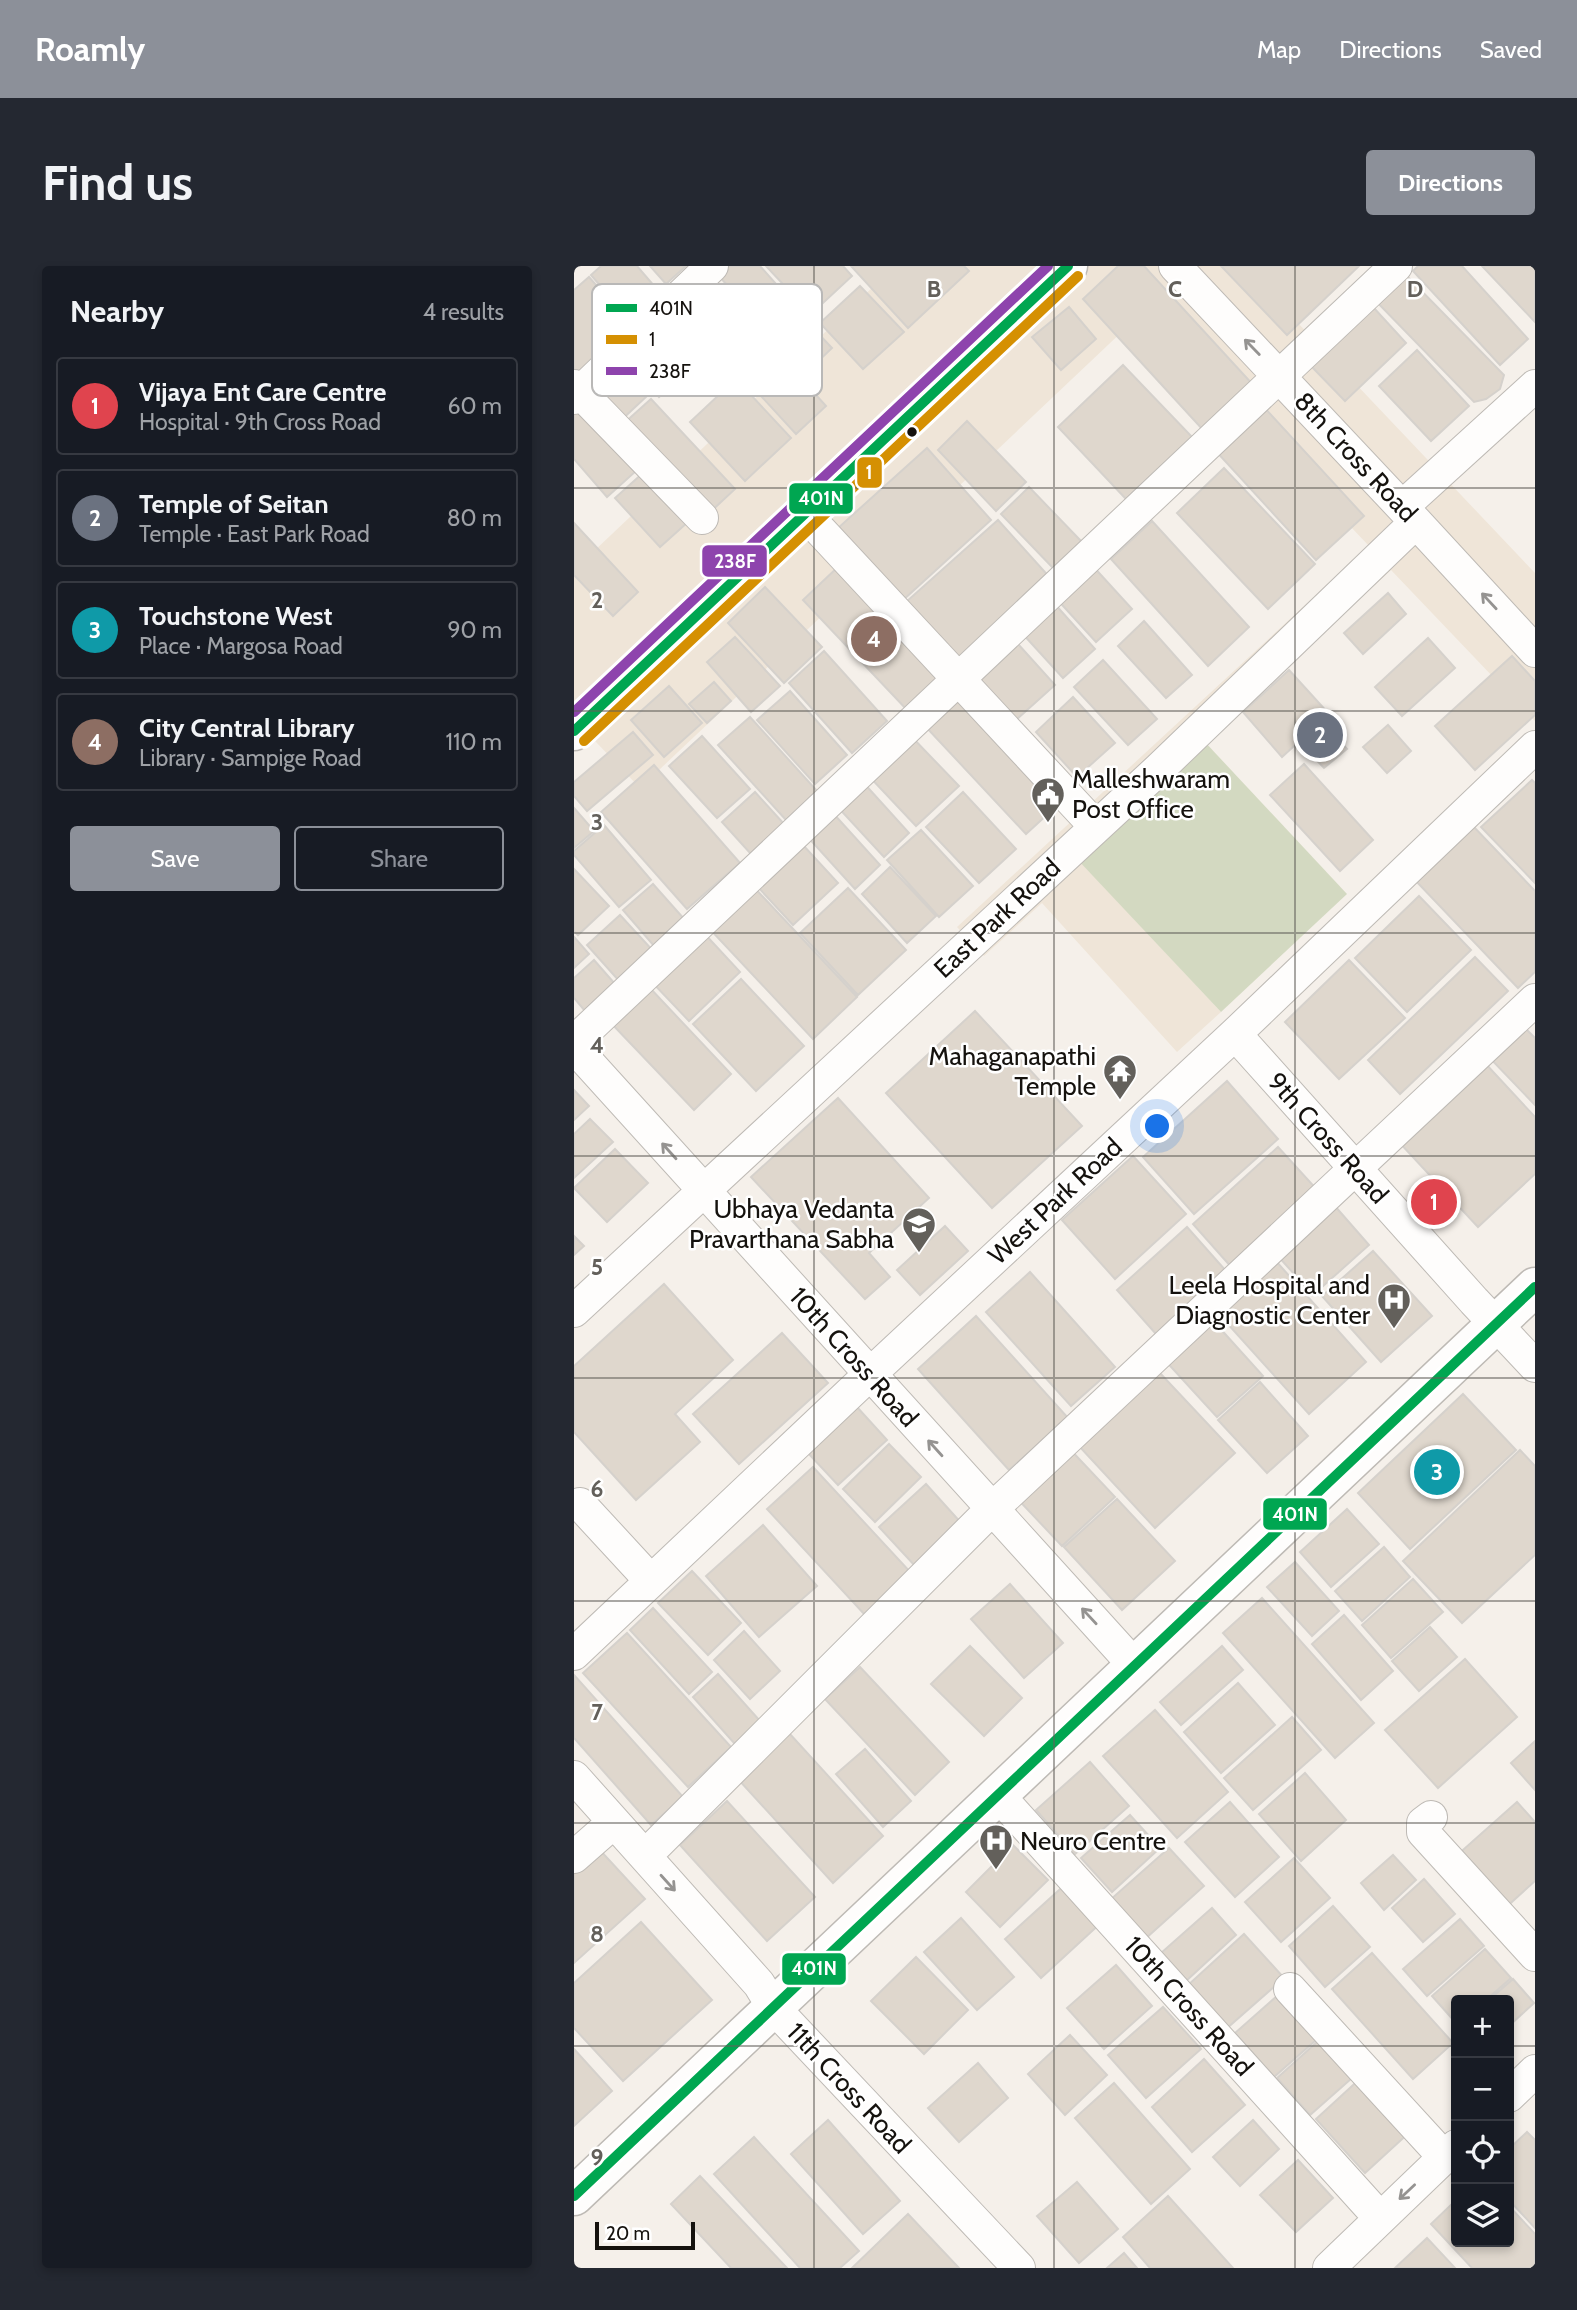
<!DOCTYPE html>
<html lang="en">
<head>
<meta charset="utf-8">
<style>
	body { margin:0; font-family:Cabin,sans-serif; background:#242831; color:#f1f3f6 }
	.controls { position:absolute; right:21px; bottom:21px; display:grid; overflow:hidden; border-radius:7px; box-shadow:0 4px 10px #0003 }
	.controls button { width:63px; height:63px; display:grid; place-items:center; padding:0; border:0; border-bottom:2px solid #363941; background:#171b24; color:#f1f3f6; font:35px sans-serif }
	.scale { position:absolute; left:21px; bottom:18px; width:100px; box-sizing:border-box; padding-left:7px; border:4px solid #15120e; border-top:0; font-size:19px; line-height:24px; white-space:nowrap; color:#15120e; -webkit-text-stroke:5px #fff; paint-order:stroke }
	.you { position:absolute; left:584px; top:861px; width:24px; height:24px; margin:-18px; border:5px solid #fff; border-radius:50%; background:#1a73e8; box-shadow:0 0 0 10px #1a73e833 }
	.badge { display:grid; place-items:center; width:46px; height:46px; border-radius:50%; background:#8c9099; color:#fff; font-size:23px; font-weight:700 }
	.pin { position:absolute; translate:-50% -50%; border:4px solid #fff; box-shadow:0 2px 7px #0006 }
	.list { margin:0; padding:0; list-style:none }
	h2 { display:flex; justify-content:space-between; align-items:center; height:91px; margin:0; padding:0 28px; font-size:30px }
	h2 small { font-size:23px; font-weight:400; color:#9ea1a6 }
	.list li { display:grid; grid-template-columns:46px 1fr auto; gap:21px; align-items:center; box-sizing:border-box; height:98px; margin:0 14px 14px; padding:0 14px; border:2px solid #363941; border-radius:7px }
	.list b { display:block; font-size:26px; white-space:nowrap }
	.list p { margin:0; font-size:23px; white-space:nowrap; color:#9ea1a6 }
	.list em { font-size:23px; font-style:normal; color:#9ea1a6 }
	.actions { display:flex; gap:14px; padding:21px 28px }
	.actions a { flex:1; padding:16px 0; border:2px solid #8c9099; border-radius:7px; text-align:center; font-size:24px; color:#8c9099 }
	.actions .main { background:#8c9099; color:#fff }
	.icon { flex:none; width:38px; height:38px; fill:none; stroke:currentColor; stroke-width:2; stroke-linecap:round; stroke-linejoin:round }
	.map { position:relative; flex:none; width:961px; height:2002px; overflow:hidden; border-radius:7px }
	header { display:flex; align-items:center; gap:42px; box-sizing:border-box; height:98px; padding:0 35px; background:#8c9099; color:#fff }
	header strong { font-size:33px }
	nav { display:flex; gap:38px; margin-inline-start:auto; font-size:24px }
	.intro { display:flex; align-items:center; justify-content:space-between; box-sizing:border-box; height:168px; padding:0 42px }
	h1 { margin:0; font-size:49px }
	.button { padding:18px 32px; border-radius:7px; background:#8c9099; color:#fff; font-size:24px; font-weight:700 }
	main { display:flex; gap:42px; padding:0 42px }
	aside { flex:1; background:#171b24; border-radius:7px; box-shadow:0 4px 10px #0003 }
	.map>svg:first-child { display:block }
	.built { fill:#efe5d8 }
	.green { fill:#d3d9c1 }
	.building { fill:#dfd7cd; stroke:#d5d1cc; stroke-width:2 }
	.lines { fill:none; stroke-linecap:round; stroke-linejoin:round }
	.minor-casing { stroke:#bebab5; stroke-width:34 }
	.major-casing { stroke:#bebab5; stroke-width:41 }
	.minor { stroke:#fefdfc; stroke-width:32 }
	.major { stroke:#fefdfc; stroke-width:38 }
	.bus-1-casing { stroke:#fff; stroke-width:16 }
	.bus-2-casing { stroke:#fff; stroke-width:16 }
	.bus-3-casing { stroke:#fff; stroke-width:16 }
	.bus-1 { stroke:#00a651; stroke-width:10 }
	.bus-2 { stroke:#d59002; stroke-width:10 }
	.bus-3 { stroke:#8e44ad; stroke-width:10 }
	.oneway { stroke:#959391 }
	.grid { fill:none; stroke:#63605b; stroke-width:2; stroke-opacity:0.55 }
	.bus-dot { fill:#15120e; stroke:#fff; stroke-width:2.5 }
	.labels { text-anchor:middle; stroke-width:5; stroke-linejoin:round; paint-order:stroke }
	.street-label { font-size:26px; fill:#15120e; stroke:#fff }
	.poi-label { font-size:26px; fill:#15120e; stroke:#fff; text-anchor:end }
	.key { fill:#fff; stroke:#b9b8b7; stroke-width:2 }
	.key-label { font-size:19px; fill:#15120e }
	.grid-label { font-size:23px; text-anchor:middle; font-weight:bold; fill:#63605b; stroke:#fff; stroke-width:5; stroke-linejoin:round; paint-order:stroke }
	.line-badge { stroke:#fff; stroke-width:2.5 }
	.badge-label { font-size:19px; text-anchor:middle; font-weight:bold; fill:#fff }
</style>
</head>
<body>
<header>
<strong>Roamly</strong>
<nav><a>Map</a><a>Directions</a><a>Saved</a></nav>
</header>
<div class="intro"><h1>Find us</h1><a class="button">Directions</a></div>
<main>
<aside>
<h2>Nearby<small>4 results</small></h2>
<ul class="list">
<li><span class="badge" style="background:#e0444e">1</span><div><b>Vijaya Ent Care Centre</b><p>Hospital · 9th Cross Road</p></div><em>60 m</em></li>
<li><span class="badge" style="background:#6b7280">2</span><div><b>Temple of Seitan</b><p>Temple · East Park Road</p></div><em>80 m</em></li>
<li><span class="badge" style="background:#0f9aa8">3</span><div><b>Touchstone West</b><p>Place · Margosa Road</p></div><em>90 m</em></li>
<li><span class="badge" style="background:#8d6e63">4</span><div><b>City Central Library</b><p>Library · Sampige Road</p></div><em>110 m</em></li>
</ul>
<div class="actions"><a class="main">Save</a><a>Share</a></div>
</aside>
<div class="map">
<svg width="961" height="2002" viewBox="0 0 961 2002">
	<rect width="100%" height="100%" fill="#f5f0ea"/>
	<path class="built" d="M321,0H670L961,307V455L817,304L504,593L647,746L603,786L468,637L410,690L383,661L795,280L571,44L66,522L0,453V304Z"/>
	<path class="green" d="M630,475L773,628L647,746L503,593Z"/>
	<path class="building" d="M27,0H63L87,28L56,54L17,9Z
		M76,0H112L92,18Z
		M154,0H186L219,37L192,62L144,9Z
		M192,0H269L278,10L237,48Z
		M277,0H390L395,5L334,62Z
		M544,0H570L681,121L631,166L509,33Z
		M647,0H785L713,69Z
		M844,0H888L954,73L926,99L839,5Z
		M908,0H961V56Z
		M827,4L930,109L926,123L912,133L900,136L798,31Z
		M15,11L58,60L0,110V24Z
		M139,14L189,69L137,117L87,63Z
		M286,20L330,66L289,103L246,57Z
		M495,41L522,73L487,104L458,71Z
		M799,41L832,77L771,135L737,100Z
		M222,44L258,82L236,103L201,65Z
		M84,66L117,102L85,131L52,95Z
		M193,75L252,140L222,168L163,104Z
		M843,84L895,140L857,175L805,120Z
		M42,98L73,130L43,158L13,125Z
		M549,99L618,171L552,233L484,161Z
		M162,113L217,172L171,215L116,156Z
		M77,133L161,223L132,250L48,159Z
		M688,139L790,250L742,294L640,183Z
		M0,142L63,204L33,231L0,193Z
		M393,155L452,216L422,245L364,184Z
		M353,182L417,254L328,335L263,263Z
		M650,202L741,298L694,343L603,247Z
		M69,207L114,256L86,281L41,232Z
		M455,221L508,276L480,303L427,248Z
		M424,254L478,314L386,396L332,336Z
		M578,255L675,361L634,400L537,293Z
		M0,257L64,326L39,350L0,309Z
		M516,297L558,343L522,376L480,330Z
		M265,300L371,412L335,446L229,334Z
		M191,321L248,381L210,417L154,357Z
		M814,327L832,348L789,388L770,367Z
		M479,336L521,383L489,412L447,366Z
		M570,355L618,409L592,432L544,380Z
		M161,371L206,420L177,446L133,396Z
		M854,372L881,402L828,450L801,421Z
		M444,378L481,419L443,453L406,413Z
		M250,385L313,455L278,487L215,417Z
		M938,390L961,415V449L901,504L861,460Z
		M529,394L583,453L554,479L500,421Z
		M715,404L755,448L708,491L669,446Z
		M140,416L157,435L133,457L115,438Z
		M95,420L128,457L90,491L57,454Z
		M216,425L273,489L241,518L183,454Z
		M388,428L488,535L452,568L352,461Z
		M499,431L541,477L503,511L462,466Z
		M176,451L243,525L212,554L144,479Z
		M814,459L837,485L813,507L789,481Z
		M754,462L773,483L750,502L731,482Z
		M59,466L79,489L13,545L0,530V516Z
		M334,467L385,520L342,560L292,507Z
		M128,470L176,523L143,552L95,500Z
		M730,498L799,574L766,605L696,529Z
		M80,499L166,597L113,643L27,546Z
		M287,514L335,567L310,591L261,538Z
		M958,514L961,517V617L907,561Z
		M181,526L210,558L177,588L148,556Z
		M389,526L442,583L405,617L352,561Z
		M0,542L20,565L0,582Z
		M258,546L306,599L281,623L232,569Z
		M30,559L77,614L45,641L0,589V585Z
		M898,559L961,625V706L944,722L841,614Z
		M347,564L399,620L365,651L313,594Z
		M228,578L264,617L219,659L183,620Z
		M316,601L362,650L333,677L288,628Z
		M0,603L35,640L4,669L0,665Z
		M176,617L283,731L239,773L132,659Z
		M79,618L111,654L81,681L49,644Z
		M274,622L332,684L284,729L226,667Z
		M845,630L897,684L833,746L781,692Z
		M46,649L81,687L47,717L13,679Z
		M128,665L166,706L115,755L76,714Z
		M0,671L15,688L0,702Z
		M901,691L934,725L826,828L794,794Z
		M20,694L41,718L11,745L0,732V712Z
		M775,694L831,752L765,813L711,756Z
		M167,713L230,780L182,825L119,758Z
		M75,721L157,808L120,844L37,757Z
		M401,745L508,860L418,942L312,827Z
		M946,757L961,772V839L913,789Z
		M910,796L961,851V908L904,961L824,875Z
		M653,815L704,873L620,948L569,891Z
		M0,824L15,840L0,854Z
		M264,832L355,932L295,987L316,1011L291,1033L177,911Z
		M16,853L39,876L0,912V868Z
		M704,881L745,926L659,1003L619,958Z
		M41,883L74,917L33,956L0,922Z
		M559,890L612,948L541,1013L488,954Z
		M760,939L795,979L739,1029L703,989Z
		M371,960L394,985L346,1029L323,1004Z
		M613,961L652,1005L582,1068L543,1024Z
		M0,970L10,980L0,989Z
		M799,985L858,1050L807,1096L748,1030Z
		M701,994L792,1096L735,1148L643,1046Z
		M456,1006L541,1101L497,1140L412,1046Z
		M90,1018L159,1094L101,1148L126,1176L62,1234L0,1166V1100Z
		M634,1049L689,1110L643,1151L588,1091Z
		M402,1050L494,1152L435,1204L344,1103Z
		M208,1067L254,1117L165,1198L119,1148Z
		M585,1106L661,1187L581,1262L505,1180Z
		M686,1116L734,1170L693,1207L644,1154Z
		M889,1128L942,1184L836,1283L784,1227Z
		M283,1141L313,1174L264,1219L234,1187Z
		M315,1178L347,1211L301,1256L269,1223Z
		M492,1179L541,1231L488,1280L439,1228Z
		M946,1184L961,1200V1289L888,1357L829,1295Z
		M239,1201L338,1308L292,1350L193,1243Z
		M352,1218L389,1259L343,1302L305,1261Z
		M543,1233L601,1295L548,1344L490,1281Z
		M773,1243L805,1278L757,1321L726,1286Z
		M189,1259L243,1320L185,1371L132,1310Z
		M810,1281L836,1311L788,1355L761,1325Z
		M721,1296L765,1345L738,1370L693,1321Z
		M118,1305L167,1357L134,1389L84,1337Z
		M839,1313L869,1346L817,1392L788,1359Z
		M436,1318L489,1377L450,1412L397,1353Z
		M688,1332L800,1457L761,1492L649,1367Z
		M79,1342L138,1406L115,1428L56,1364Z
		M770,1349L819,1405L787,1434L738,1378Z
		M856,1361L883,1391L845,1425L818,1395Z
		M170,1365L206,1405L176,1433L140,1394Z
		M53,1367L157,1481L114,1521L9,1407Z
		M396,1380L448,1432L410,1470L357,1418Z
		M648,1380L669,1404L607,1459L586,1436Z
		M891,1393L943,1451L864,1522L811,1464Z
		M286,1401L375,1496L341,1529L251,1433Z
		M144,1408L186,1455L161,1478L119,1431Z
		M0,1409L109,1531L77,1559L0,1472Z
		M664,1417L701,1459L647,1507L610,1466Z
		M581,1444L654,1526L603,1572L529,1490Z
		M718,1451L747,1484L679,1544L650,1512Z
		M215,1467L309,1570L259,1617L164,1513Z
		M961,1475V1524L937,1497Z
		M291,1483L337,1535L309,1561L262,1508Z
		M516,1496L555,1540L501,1588L462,1544Z
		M731,1507L772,1554L727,1595L685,1548Z
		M153,1535L241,1631L193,1675L106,1579Z
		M656,1536L705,1591L661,1631L611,1576Z
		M943,1536L961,1556V1615L929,1644L881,1591Z
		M556,1549L586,1582L538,1626L507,1592Z
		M439,1579L474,1614L426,1661L392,1626Z
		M24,1582L71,1633L0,1697V1604Z
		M595,1582L630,1620L571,1673L536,1634Z
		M819,1589L842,1614L810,1644L787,1617Z
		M720,1592L756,1632L707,1676L671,1636Z
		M850,1613L881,1648L849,1676L818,1642Z
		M494,1616L529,1655L467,1712L431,1673Z
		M759,1640L796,1681L751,1721L715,1680Z
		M638,1642L662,1669L612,1715L587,1687Z
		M387,1652L440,1711L403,1744L350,1686Z
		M886,1653L910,1680L853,1730L829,1703Z
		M67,1656L138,1734L49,1815L0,1762V1717Z
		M670,1668L710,1712L652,1763L613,1720Z
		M911,1683L937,1712L912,1734H882V1757L858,1730Z
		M798,1687L879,1777L839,1813L758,1723Z
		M342,1691L394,1744L350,1788L297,1735Z
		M542,1699L578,1740L530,1783L493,1742Z
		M939,1713L960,1737L935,1760V1734H915Z
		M711,1723L750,1767L700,1811L661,1767Z
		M589,1741L627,1783L572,1832L534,1789Z
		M752,1768L786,1805L736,1849L703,1812Z
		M496,1769L533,1809L491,1849L454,1808Z
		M0,1783L38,1825L0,1860Z
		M630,1793L671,1839L618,1886L578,1841Z
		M404,1797L434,1832L385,1876L354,1842Z
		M789,1810L838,1864L791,1907L742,1853Z
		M540,1817L616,1903L577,1938L501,1852Z
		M254,1854L326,1935L289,1968L217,1888Z
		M679,1854L705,1883L666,1920L639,1891Z
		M953,1866L961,1874V1962L935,1934V1883Z
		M180,1871L285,1985L266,2002H226L140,1908Z
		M724,1894L759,1932L722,1966L686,1929Z
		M126,1910L213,2002H157L97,1938Z
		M503,1916L544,1963L505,1997L463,1950Z
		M594,1930L659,2002H576L549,1971Z
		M882,1934V1976H935V1940L961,1968V2002H898L857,1958Z
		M334,1948L385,2002H278Z
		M853,1972L881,2002H821Z
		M550,1987L563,2002H533Z"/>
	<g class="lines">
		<g class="minor-casing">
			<path id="minor" d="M601,0L842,256L961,385
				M0,120L128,252
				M0,132L138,0
				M828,241L961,120
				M231,248L522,561
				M661,768L900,1035L961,1100
				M0,776L822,0
				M0,781L561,1400
				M0,1045L585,503L842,256
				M6,1238L77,1315
				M0,1388L295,1109L661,768L961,481
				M0,1511L185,1718L199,1741L445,2002
				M424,1529L806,1952
				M857,1551L849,1557V1566L961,1689
				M71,1590L417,1244L961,734
				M0,1591L40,1556
				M716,1723L870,1891
				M935,1830L961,1805
				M755,2002L882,1880"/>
		</g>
		<g class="major-casing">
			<path id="major" d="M0,465L494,0
				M0,1930L961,1021"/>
		</g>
		<use href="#minor" class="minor"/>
		<use href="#major" class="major"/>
		<g class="bus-1-casing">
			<path id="bus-1" d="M0,465L494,0
				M0,1930L961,1021"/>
		</g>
		<g class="bus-2-casing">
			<path id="bus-2" d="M10,475L504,10"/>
		</g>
		<g class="bus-3-casing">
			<path id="bus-3" d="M0,446L474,0"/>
		</g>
		<use href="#bus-1" class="bus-1"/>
		<use href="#bus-2" class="bus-2"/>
		<use href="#bus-3" class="bus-3"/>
	</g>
	<defs><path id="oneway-shaft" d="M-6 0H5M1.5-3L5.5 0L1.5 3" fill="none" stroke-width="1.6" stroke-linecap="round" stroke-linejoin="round" transform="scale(1.75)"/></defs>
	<g class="oneway">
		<use href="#oneway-shaft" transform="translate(678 81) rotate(-134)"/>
		<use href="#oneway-shaft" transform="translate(915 335) rotate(-133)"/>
		<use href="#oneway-shaft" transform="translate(95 885) rotate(-132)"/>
		<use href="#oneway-shaft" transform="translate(361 1182) rotate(-132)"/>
		<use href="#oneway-shaft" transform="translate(515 1350) rotate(-133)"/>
		<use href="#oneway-shaft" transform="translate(94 1617) rotate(48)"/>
		<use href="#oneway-shaft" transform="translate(833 1926) rotate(137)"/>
	</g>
	<path class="grid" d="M240,0V2002M480,0V2002M721,0V2002M0,222H961M0,445H961M0,667H961M0,890H961M0,1112H961M0,1335H961M0,1557H961M0,1780H882M935,1780H961"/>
	<defs>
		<g id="civic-pin" transform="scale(1.75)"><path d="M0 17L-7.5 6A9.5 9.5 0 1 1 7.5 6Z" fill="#63605b" stroke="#fff"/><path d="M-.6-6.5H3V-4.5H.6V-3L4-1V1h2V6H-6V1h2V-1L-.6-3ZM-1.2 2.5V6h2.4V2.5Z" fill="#fff"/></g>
		<g id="temple-pin" transform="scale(1.75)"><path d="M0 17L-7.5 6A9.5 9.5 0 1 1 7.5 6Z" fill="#63605b" stroke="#fff"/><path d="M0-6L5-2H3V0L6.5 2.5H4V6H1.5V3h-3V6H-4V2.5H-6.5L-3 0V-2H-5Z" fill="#fff"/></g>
		<g id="school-pin" transform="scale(1.75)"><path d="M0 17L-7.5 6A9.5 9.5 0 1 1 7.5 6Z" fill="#63605b" stroke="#fff"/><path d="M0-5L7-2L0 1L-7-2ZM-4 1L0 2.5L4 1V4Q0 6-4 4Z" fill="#fff"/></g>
		<g id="hospital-pin" transform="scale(1.75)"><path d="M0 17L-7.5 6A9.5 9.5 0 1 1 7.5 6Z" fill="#63605b" stroke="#fff"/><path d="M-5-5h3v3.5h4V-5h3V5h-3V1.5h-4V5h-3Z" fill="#fff"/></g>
	</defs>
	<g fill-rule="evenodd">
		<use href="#civic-pin" x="474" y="528"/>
		<use href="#temple-pin" x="546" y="805"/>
		<use href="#school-pin" x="345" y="958"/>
		<use href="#hospital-pin" x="820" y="1034"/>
		<use href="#hospital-pin" x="422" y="1575"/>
	</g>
	<circle class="bus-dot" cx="338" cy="166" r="6"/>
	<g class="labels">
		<g class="street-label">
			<text transform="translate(782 191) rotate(47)" y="9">8th Cross Road</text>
			<text transform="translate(423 652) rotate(-43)" y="9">East Park Road</text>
			<text transform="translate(754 872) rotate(48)" y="9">9th Cross Road</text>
			<text transform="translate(481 935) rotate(-43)" y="9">West Park Road</text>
			<text transform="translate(280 1091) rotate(48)" y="9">10th Cross Road</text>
			<text transform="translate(615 1740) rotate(48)" y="9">10th Cross Road</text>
			<text transform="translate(275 1822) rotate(47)" y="9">11th Cross Road</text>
		</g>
		<g class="poi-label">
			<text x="498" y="522" text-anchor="start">Malleshwaram<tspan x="498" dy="30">Post Office</tspan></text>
			<text x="522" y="799">Mahaganapathi<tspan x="522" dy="30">Temple</tspan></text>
			<text x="320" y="952">Ubhaya Vedanta<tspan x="320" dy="30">Pravarthana Sabha</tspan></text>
			<text x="796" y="1028">Leela Hospital and<tspan x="796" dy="30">Diagnostic Center</tspan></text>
			<text x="446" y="1584" text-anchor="start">Neuro Centre</text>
		</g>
	</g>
	<rect x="18" y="18" width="230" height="112" rx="10" class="key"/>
	<rect x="32" y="38" width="31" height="8" fill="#00a651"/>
	<rect x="32" y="69" width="31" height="9" fill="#d59002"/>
	<rect x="32" y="101" width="31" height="8" fill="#8e44ad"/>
	<g class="key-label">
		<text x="75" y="49">401N</text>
		<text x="75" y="80">1</text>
		<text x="75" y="112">238F</text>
	</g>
	<g class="grid-label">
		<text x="360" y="31">B</text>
		<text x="601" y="31">C</text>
		<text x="841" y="31">D</text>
		<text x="23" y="342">2</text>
		<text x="23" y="564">3</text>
		<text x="23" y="787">4</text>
		<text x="23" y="1009">5</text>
		<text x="23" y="1231">6</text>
		<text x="23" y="1454">7</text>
		<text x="23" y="1676">8</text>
		<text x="23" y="1899">9</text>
	</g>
	<g class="line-badge">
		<rect x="282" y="190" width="27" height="33" rx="7" fill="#d59002"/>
		<rect x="214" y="216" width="66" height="33" rx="7" fill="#00a651"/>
		<rect x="127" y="278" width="67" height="34" rx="7" fill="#8e44ad"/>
		<rect x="688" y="1231" width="66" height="34" rx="7" fill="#00a651"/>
		<rect x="207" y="1686" width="66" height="34" rx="7" fill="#00a651"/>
	</g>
	<g class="badge-label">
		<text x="295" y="213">1</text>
		<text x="247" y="239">401N</text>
		<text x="161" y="302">238F</text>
		<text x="721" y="1255">401N</text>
		<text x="240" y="1709">401N</text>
	</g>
</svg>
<div class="controls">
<button>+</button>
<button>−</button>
<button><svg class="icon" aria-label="locate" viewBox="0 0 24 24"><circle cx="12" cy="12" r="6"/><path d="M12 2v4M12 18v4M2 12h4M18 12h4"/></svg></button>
<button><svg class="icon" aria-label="layers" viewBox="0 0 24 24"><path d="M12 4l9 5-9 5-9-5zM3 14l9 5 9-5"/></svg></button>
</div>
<div class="scale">20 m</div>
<div class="you"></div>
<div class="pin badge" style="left:860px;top:936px;background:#e0444e">1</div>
<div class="pin badge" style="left:746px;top:469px;background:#6b7280">2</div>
<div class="pin badge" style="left:863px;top:1206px;background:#0f9aa8">3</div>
<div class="pin badge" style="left:300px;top:373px;background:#8d6e63">4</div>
</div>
</main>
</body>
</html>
